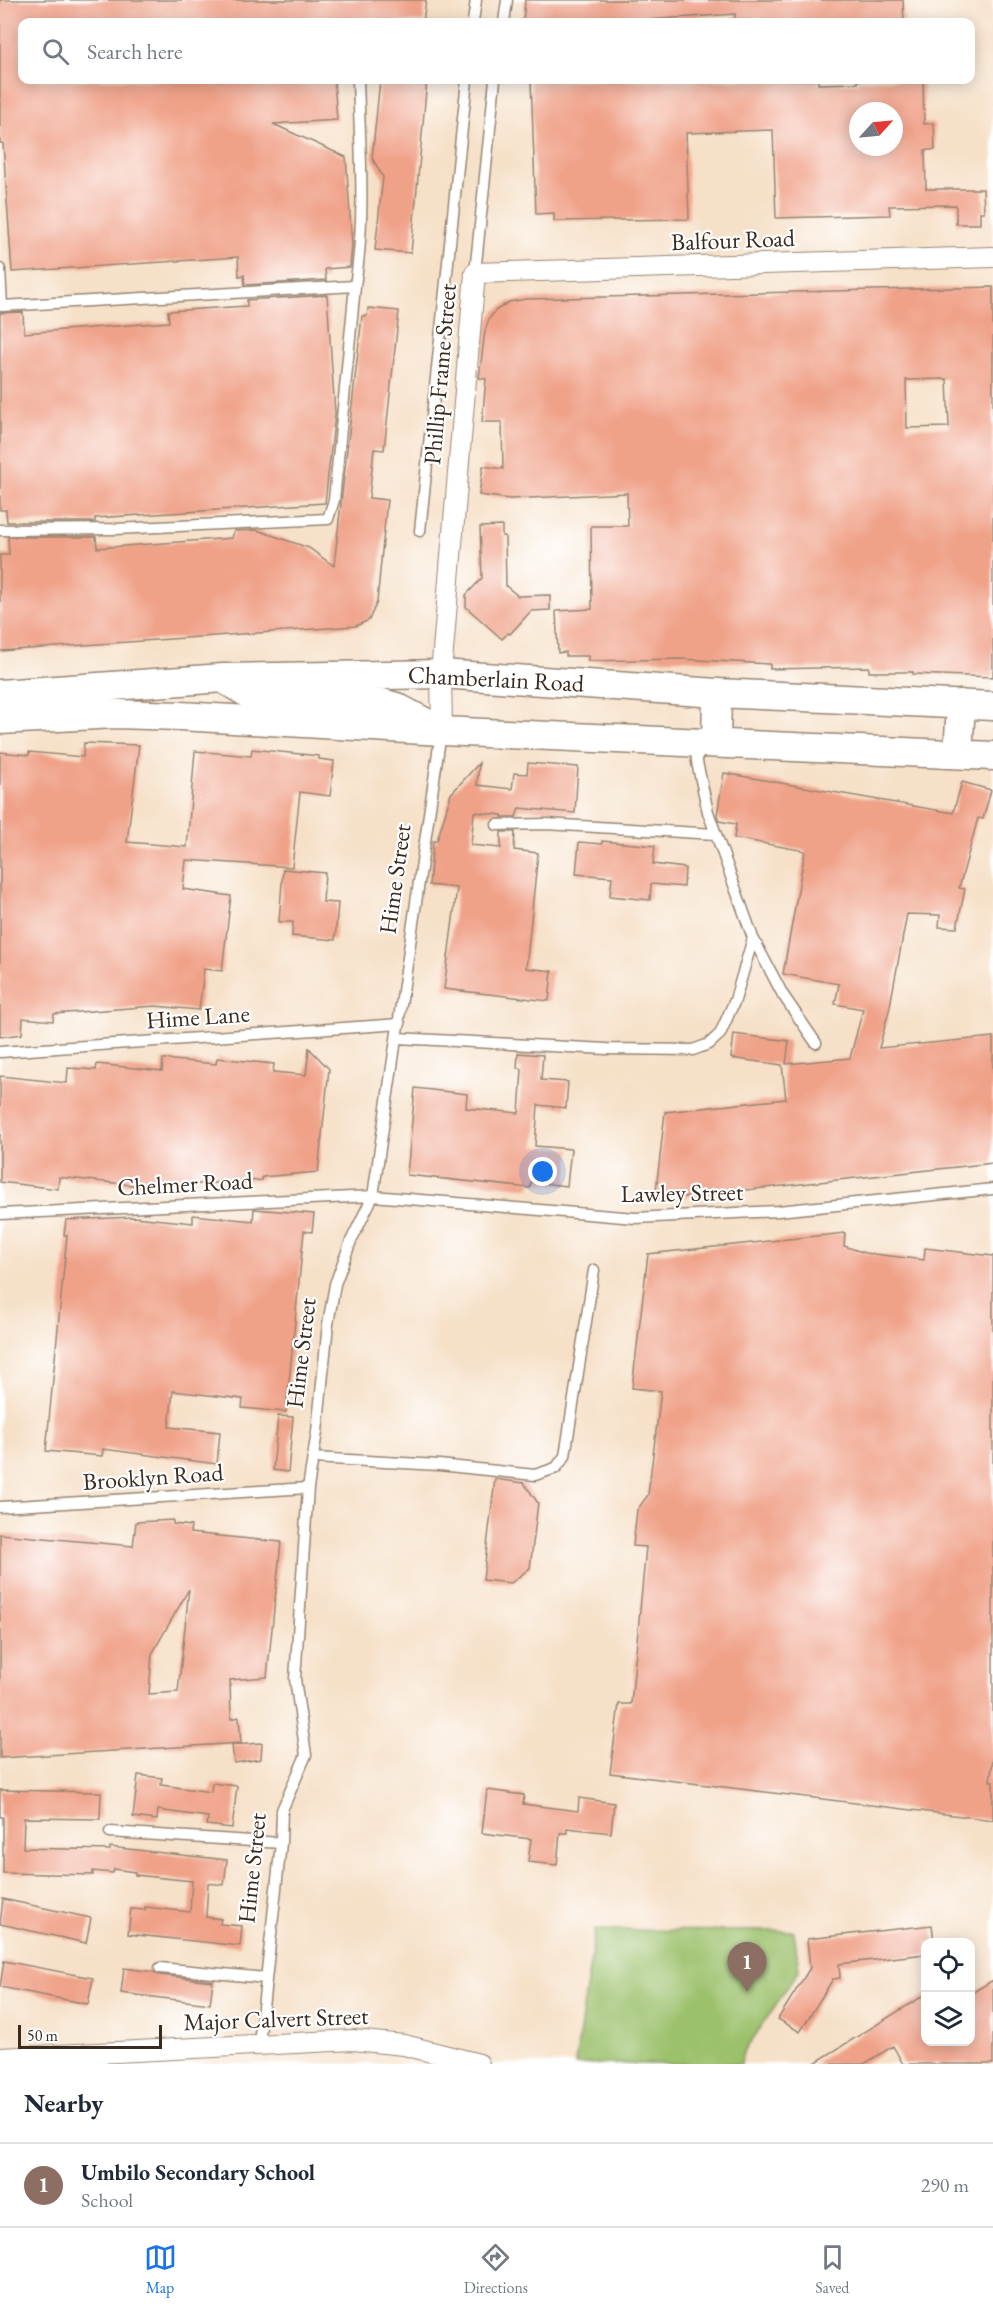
<!DOCTYPE html>
<html lang="en">
<head>
<meta charset="utf-8">
<style>
	body { margin:0; font-family:"EB Garamond",serif; background:#f6f6f7; color:#1f2937 }
	.controls { position:absolute; right:18px; bottom:18px; display:grid; overflow:hidden; border-radius:12px; box-shadow:0 3px 15px #0003 }
	.controls button { width:54px; height:54px; display:grid; place-items:center; padding:0; border:0; border-bottom:2px solid #e0e1e3; background:#fff; color:#1f2937; font:30px sans-serif }
	.compass { position:absolute; left:849px; top:102px; width:54px; height:54px; border-radius:50%; background:#fff; box-shadow:0 3px 15px #0003; rotate:63deg }
	.scale { position:absolute; left:18px; bottom:15px; width:144px; box-sizing:border-box; padding-left:6px; border:3px solid #3b2a1e; border-top:0; font-size:16px; line-height:21px; white-space:nowrap; color:#3b2a1e; -webkit-text-stroke:4px #fff; paint-order:stroke }
	.you { position:absolute; left:543px; top:1172px; width:21px; height:21px; margin:-15px; border:4px solid #fff; border-radius:50%; background:#1a73e8; box-shadow:0 0 0 9px #1a73e833 }
	.badge { display:grid; place-items:center; width:39px; height:39px; border-radius:50%; background:#1a73e8; color:#fff; font-size:20px; font-weight:700 }
	.pin { position:absolute; translate:-50% -50px; filter:drop-shadow(0 2px 3px #0008) }
	.pin::after { content:''; position:absolute; top:32px; width:21px; height:18px; background:inherit; clip-path:polygon(0 0,100% 0,50% 100%) }
	.list { margin:0; padding:0; list-style:none }
	h2 { display:flex; justify-content:space-between; align-items:center; height:78px; margin:0; padding:0 24px; font-size:26px }
	h2 small { font-size:20px; font-weight:400; color:#747a83 }
	.list li { display:grid; grid-template-columns:39px 1fr auto; gap:18px; align-items:center; box-sizing:border-box; height:84px; padding:0 24px; border-top:2px solid #e0e1e3 }
	.list b { display:block; font-size:22px; white-space:nowrap }
	.list p { margin:0; font-size:20px; white-space:nowrap; color:#747a83 }
	.list em { font-size:20px; font-style:normal; color:#747a83 }
	.icon { flex:none; width:33px; height:33px; fill:none; stroke:currentColor; stroke-width:2; stroke-linecap:round; stroke-linejoin:round }
	.map { position:relative; flex:none; width:993px; height:2064px; overflow:hidden }
	.search { position:absolute; background:#fff; box-shadow:0 3px 15px #0003; left:18px; right:18px; top:18px; height:66px; display:flex; align-items:center; gap:15px; box-sizing:border-box; padding:0 21px; border-radius:12px; color:#747a83; font-size:22px }
	.sheet { height:162px; background:#fff }
	nav { display:flex; justify-content:space-around; align-items:center; box-sizing:border-box; height:84px; border-top:2px solid #e0e1e3; background:#fff; font-size:16px; color:#747a83 }
	nav a { display:grid; justify-items:center; gap:3px }
	nav .on { color:#1a73e8 }
	.map>svg:first-child { display:block }
	.grass { fill:#9cc16c; stroke:#6c7645; stroke-width:1.5 }
	.building { fill:#f0a289; fill-rule:evenodd }
	.lines { fill:none; stroke-linecap:round; stroke-linejoin:round }
	.lane-casing { stroke:#988572; stroke-width:13 }
	.street-casing { stroke:#988572; stroke-width:22 }
	.secondary-casing { stroke:#988572; stroke-width:31 }
	.lane { stroke:#fff; stroke-width:10 }
	.street { stroke:#fff; stroke-width:20 }
	.secondary { stroke:#fff; stroke-width:28 }
	.labels { text-anchor:middle; stroke-width:4.5; stroke-linejoin:round; paint-order:stroke }
	.street-label { font-size:24px; fill:#3b2a1e; stroke:#fff }
</style>
</head>
<body>
<div class="map">
<svg width="993" height="2064" viewBox="0 0 993 2064">
	<rect width="100%" height="100%" fill="#fff"/>
	<filter id="ink" filterUnits="userSpaceOnUse"><feTurbulence type="fractalNoise" baseFrequency=".0167" numOctaves="2"/><feDisplacementMap in="SourceGraphic" scale="12" xChannelSelector="R" yChannelSelector="G"/><feConvolveMatrix kernelMatrix="1 2 1 2 8 2 1 2 1" color-interpolation-filters="sRGB"/></filter>
	<filter id="wash" filterUnits="userSpaceOnUse"><feTurbulence type="fractalNoise" baseFrequency=".008" numOctaves="4" result="noise"/><feDisplacementMap in="SourceGraphic" scale="24" xChannelSelector="R" yChannelSelector="G"/><feGaussianBlur stdDeviation="1.35" result="paint"/><feColorMatrix in="noise" values="0 0 0 0 0 0 0 0 0 0 0 0 0 0 0 0 0 1.4 0 .05"/><feComposite in="paint" operator="in"/></filter>
	<g filter="url(#wash)">
		<rect width="100%" height="100%" fill="#f6e0c7"/>
		<path class="grass" d="M595,1930L794,1931L799,1970L742,2055L741,2064H575Z"/>
		<g id="blocks">
			<path class="building" d="M0,0H426L423,22H22V80H334L337,120L273,124L346,157L352,244L350,267L325,269L326,280L245,285L244,275L239,276L238,257L12,272L3,143H0Z
				M525,0H903L904,22H735V14L647,20V22H523Z
				M380,80H427L411,253L375,250L383,177L372,158Z
				M531,80H818V84L858,83V80H923L924,124L934,123L935,150H925L926,189H983L984,212H980V224H956V205L889,206L890,215L776,218L773,130L686,133L689,219L554,221V213L536,214ZM858,111H894V147H858Z
				M993,287V677L913,674V672H869V667L770,669V664L680,659L588,661V656H566V652L558,653L556,611L592,609L591,526H628L627,493L510,499L479,495L483,466L503,469L502,422H482L486,379L479,378L485,331L489,319L495,311L509,302L526,299ZM947,379L949,427L907,428L906,380Z
				M327,295L335,413L325,503L95,518V522H7L6,510H0V313L23,312L24,333L169,322L168,311L247,306V300Z
				M368,308L399,311L384,450L374,449L369,498L387,500L377,602L369,620L356,626L0,651V555H9L8,537H96L97,548L232,538L234,531L257,530L309,548L334,566L362,316H367Z
				M502,526V536H505L506,586L518,596L550,595V610L531,611L510,634L508,633L502,639L466,607V595L482,578L480,527Z
				M84,743L139,745L127,842L187,847L195,751L251,756L252,749L319,756V759L334,761L330,796L300,792L292,867L186,860L183,889L231,896L222,971L204,969L199,1010L155,1006L54,1014L53,1021L23,1018L22,1034L0,1037V752L29,755V752L83,757Z
				M479,763L477,785L512,789L514,773L527,774L528,763L578,767L575,813L519,808L516,817H502V815L474,812L471,845L501,848V832H515L514,850L538,853L526,968L552,971L549,1001L444,989L457,888L429,885L433,841H437L451,794Z
				M724,773L953,813L962,782L991,790L983,819L978,818L959,888L965,889L957,928L939,927L940,915L907,914L889,1011L879,1048L993,1037V1163L655,1200L665,1112L786,1099L782,1065L731,1058L734,1034L789,1041L786,1064L850,1058L863,1009L835,1004L839,984L783,974L805,851L734,838L736,824L719,821L717,815Z
				M602,841L655,846L653,864L685,868L684,887L651,884L650,900L610,896L612,877L576,874L579,842L602,844Z
				M283,869L325,873L323,902L338,903L335,940L292,936L293,922H279Z
				M309,1048L329,1069L318,1172L262,1177V1180L151,1187L59,1177L58,1189L0,1182V1076L67,1083L68,1068L96,1070L97,1064L162,1071L163,1059L216,1064L217,1058L274,1064L273,1072L306,1075Z
				M518,1053L543,1055L541,1080L568,1082L566,1108L538,1105L535,1146L571,1149L567,1186L531,1182L530,1188L407,1175L415,1088L467,1094L466,1108L519,1113L522,1069L517,1068Z
				M254,1209L314,1214L312,1232L304,1231L286,1412L242,1408L243,1399L173,1391L169,1427L220,1432L217,1464L103,1449L102,1456L46,1451L67,1235H64L66,1220L134,1217L193,1223V1215L253,1221Z
				M845,1233L844,1246L865,1253L924,1260L925,1248L993,1256V1759L990,1781H993V1820L610,1773L619,1704H631L646,1547L633,1546L637,1510L648,1495L661,1391L632,1388L648,1254Z
				M278,1416L293,1417L288,1472L273,1470Z
				M495,1479L524,1483L538,1503L530,1568L511,1583L483,1580Z
				M173,1520V1524L191,1526L190,1533L281,1542L267,1677L230,1680L231,1719L239,1717L241,1743L0,1758V1534L133,1546L136,1522ZM189,1589L178,1692L149,1694L152,1654Z
				M262,1743L261,1759L234,1763L232,1745Z
				M138,1775L162,1778L161,1785L211,1792L212,1783L237,1786L232,1828L207,1825L208,1817L158,1810L157,1820L133,1817Z
				M0,1790L101,1792L100,1819L24,1818L23,1848L110,1850V1847L227,1860L224,1885L208,1883L206,1917L221,1919L220,1924L242,1926L240,1946L128,1934L131,1909L145,1910V1907L190,1912L192,1881L135,1875V1872L114,1869L113,1873L93,1871V1875L3,1873V1817H0Z
				M487,1790L524,1795L523,1804L578,1811L579,1798L614,1803L611,1833L567,1828V1833H560L557,1865L528,1862L531,1839L482,1833Z
				M3,1899L91,1918L86,1943L0,1924Z
				M932,1925L934,1942H926V1954L839,1964L840,1978L833,1979L800,2032L778,2019L810,1968L807,1939Z
				M4,1961L93,1978L88,2004L0,1987Z
				M124,1968L154,1972L159,1975L213,1981L210,2004L121,1993Z
				M993,1980V2064H903L893,2046L864,2064H813L926,1994V2042H970V1994Z"/>
		</g>
	</g>
	<g filter="url(#ink)">
		<use href="#blocks" fill-opacity="0" stroke="#988572" stroke-width="1.5"/>
		<g class="lines">
			<g class="lane-casing">
				<path id="lane" d="M473,22L476,0
					M504,22L507,0
					M0,269L2,306L355,286C366,218 360,149 358,80
					M475,273L495,80
					M0,530L115,529L328,519L334,500L355,286
					M420,531L467,80
					M696,742L697,762L708,812L753,938L783,995L816,1043
					M497,825L546,824L715,834
					M397,1038L607,1049L693,1050L709,1044L720,1034L735,1000L753,938
					M0,1052L400,1024
					M0,1214L373,1196L635,1218L778,1211L993,1189
					M313,1458L439,1465L535,1475L556,1468L565,1456L594,1270
					M0,1507L308,1488
					M110,1832L281,1843
					M160,1968L266,1978
					M259,2044L281,1843L282,1810L306,1755L295,1679L308,1488L317,1432L328,1324L335,1284L351,1241L373,1196L441,732"/>
			</g>
			<g class="street-casing">
				<path id="street" d="M442,731L441,674L475,273L993,257
					M0,2058L353,2040L404,2045L479,2064"/>
			</g>
			<g class="secondary-casing">
				<path id="secondary" d="M227,681L254,697L375,701L396,707L432,726
					M0,694L223,678L441,674L717,693L993,706
					M0,720L116,714L180,716L442,731L993,756
					M716,743L717,693
					M958,754L961,704"/>
			</g>
			<use href="#lane" class="lane"/>
			<use href="#street" class="street"/>
			<use href="#secondary" class="secondary"/>
		</g>
	</g>
	<g class="labels">
		<g class="street-label">
			<text transform="translate(733 240) rotate(-2)" y="8">Balfour Road</text>
			<text transform="translate(440 374) rotate(-85)" y="8">Phillip Frame Street</text>
			<text transform="translate(496 679) rotate(3)" y="8">Chamberlain Road</text>
			<text transform="translate(395 879) rotate(-82)" y="8">Hime Street</text>
			<text transform="translate(198 1017) rotate(-4)" y="8">Hime Lane</text>
			<text transform="translate(185 1184) rotate(-3)" y="8">Chelmer Road</text>
			<text transform="translate(682 1193) rotate(-1)" y="8">Lawley Street</text>
			<text transform="translate(301 1353) rotate(-83)" y="8">Hime Street</text>
			<text transform="translate(153 1477) rotate(-4)" y="8">Brooklyn Road</text>
			<text transform="translate(252 1868) rotate(-84)" y="8">Hime Street</text>
			<text transform="translate(276 2019) rotate(-2)" y="8">Major Calvert Street</text>
		</g>
	</g>
</svg>
<div class="controls">
<button><svg class="icon" aria-label="locate" viewBox="0 0 24 24"><circle cx="12" cy="12" r="6"/><path d="M12 2v4M12 18v4M2 12h4M18 12h4"/></svg></button>
<button><svg class="icon" aria-label="layers" viewBox="0 0 24 24"><path d="M12 4l9 5-9 5-9-5zM3 14l9 5 9-5"/></svg></button>
</div>
<svg class="compass" viewBox="-18 -18 36 36"><path d="M0-13l5 13h-10z" fill="#e53935"/><path d="M0 13l5-13h-10z" fill="#747a83"/></svg>
<div class="scale">50 m</div>
<div class="you"></div>
<div class="pin badge" style="left:747px;top:1992px;background:#8d6e63">1</div>
<div class="search"><svg class="icon" aria-label="search" viewBox="0 0 24 24"><circle cx="10" cy="10" r="6"/><path d="M15 15l6 6"/></svg>Search here</div>
</div>
<section class="sheet">
<h2>Nearby<small></small></h2>
<ul class="list">
<li><span class="badge" style="background:#8d6e63">1</span><div><b>Umbilo Secondary School</b><p>School</p></div><em>290 m</em></li>
</ul>
</section>
<nav>
<a class="on"><svg class="icon" aria-label="map" viewBox="0 0 24 24"><path d="M3 6l6-2 6 2 6-2v14l-6 2-6-2-6 2zM9 4v14M15 6v14"/></svg>Map</a>
<a><svg class="icon" aria-label="directions" viewBox="0 0 24 24"><path d="M12 3l9 9-9 9-9-9zM9 14v-3h6M13 9l2 2-2 2"/></svg>Directions</a>
<a><svg class="icon" aria-label="saved" viewBox="0 0 24 24"><path d="M7 4h10v16l-5-4-5 4z"/></svg>Saved</a>
</nav>
</body>
</html>
